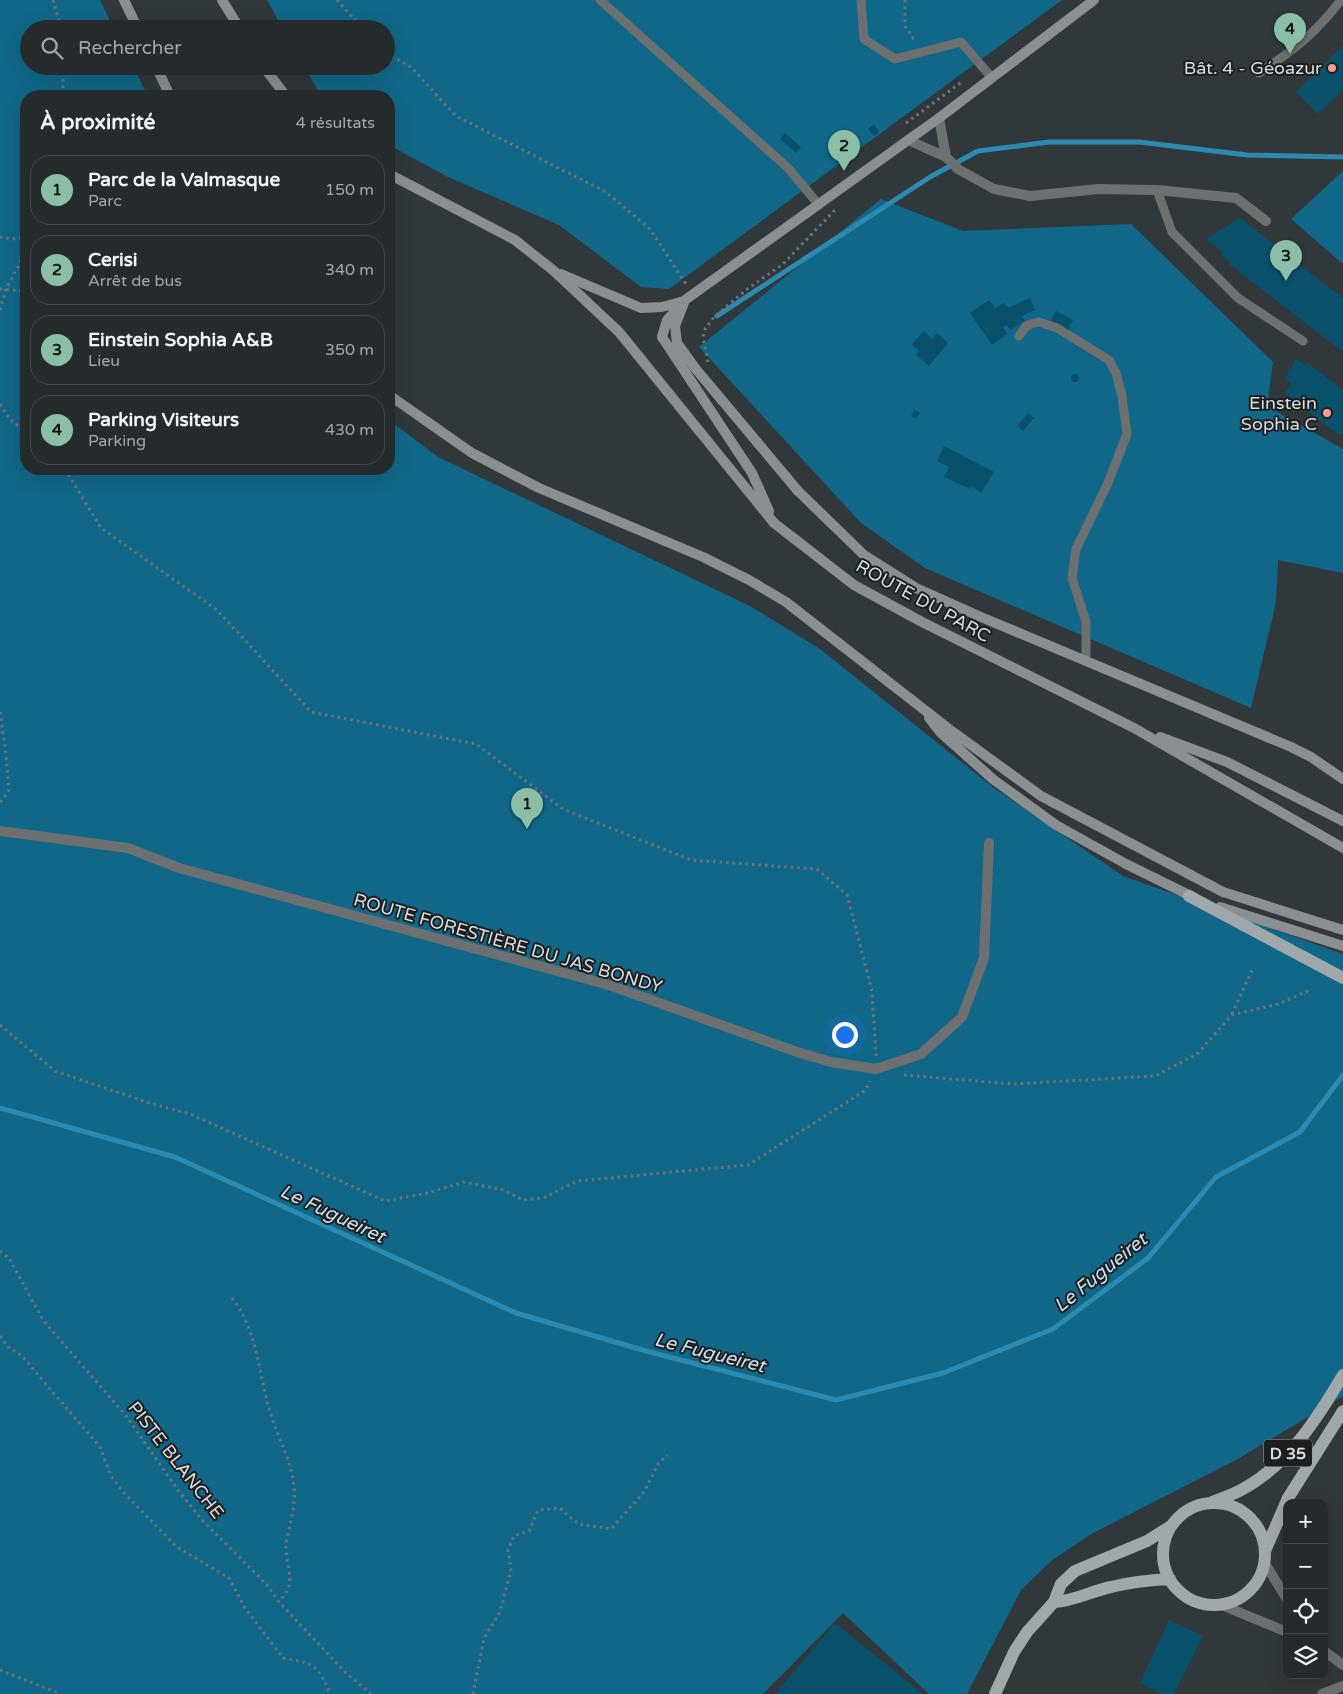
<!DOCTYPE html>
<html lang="fr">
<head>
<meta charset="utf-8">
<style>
	body { margin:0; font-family:"Varela Round",sans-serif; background:#313638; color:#f1f3f6 }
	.controls { position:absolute; right:15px; bottom:15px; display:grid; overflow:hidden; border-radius:10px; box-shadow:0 5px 20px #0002 }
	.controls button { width:45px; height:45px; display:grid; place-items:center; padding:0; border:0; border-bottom:1px solid #424648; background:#252a2c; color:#f1f3f6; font:25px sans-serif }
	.you { position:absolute; left:844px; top:1034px; width:18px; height:18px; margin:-12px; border:4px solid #fff; border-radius:50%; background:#1a73e8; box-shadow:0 0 0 8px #1a73e833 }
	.badge { display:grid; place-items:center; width:32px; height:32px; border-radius:50%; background:#8abfa5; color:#111; font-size:16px; font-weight:700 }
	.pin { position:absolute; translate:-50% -41px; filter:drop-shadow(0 1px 2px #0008) }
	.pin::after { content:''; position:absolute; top:26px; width:18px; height:15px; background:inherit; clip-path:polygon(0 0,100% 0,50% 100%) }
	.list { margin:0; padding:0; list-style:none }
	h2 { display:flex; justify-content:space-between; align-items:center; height:65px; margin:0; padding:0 20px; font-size:21px }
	h2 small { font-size:16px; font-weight:400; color:#a3a7a9 }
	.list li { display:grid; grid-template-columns:32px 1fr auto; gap:15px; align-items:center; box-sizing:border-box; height:70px; margin:0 10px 10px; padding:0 10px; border:1px solid #424648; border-radius:20px }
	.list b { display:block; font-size:19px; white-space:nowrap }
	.list p { margin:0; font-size:16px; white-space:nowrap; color:#a3a7a9 }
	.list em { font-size:16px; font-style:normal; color:#a3a7a9 }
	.icon { flex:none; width:28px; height:28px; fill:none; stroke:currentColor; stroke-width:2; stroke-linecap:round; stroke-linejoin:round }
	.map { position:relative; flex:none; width:1343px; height:1694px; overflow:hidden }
	.search { position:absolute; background:#252a2c; box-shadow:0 5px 20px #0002; left:20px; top:20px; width:375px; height:55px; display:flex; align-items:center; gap:12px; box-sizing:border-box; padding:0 18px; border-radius:28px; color:#a3a7a9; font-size:19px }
	.panel { position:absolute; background:#252a2c; box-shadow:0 5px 20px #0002; left:20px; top:90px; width:375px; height:385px; border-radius:20px }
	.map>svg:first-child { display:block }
	.green { fill:#116788 }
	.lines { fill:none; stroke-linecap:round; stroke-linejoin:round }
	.stream { stroke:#2c89b0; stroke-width:5 }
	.building { fill:#09506b }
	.path { stroke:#6d7376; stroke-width:3; stroke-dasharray:2.5 4; stroke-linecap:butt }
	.lane { stroke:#6d7071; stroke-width:9 }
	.street { stroke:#6d7071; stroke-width:10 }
	.secondary { stroke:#8a8f92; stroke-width:10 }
	.primary { stroke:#a1a8ab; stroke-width:12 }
	.poi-dot { fill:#f59b9a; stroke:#1c1e20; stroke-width:2 }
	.labels { text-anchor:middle; stroke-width:4; stroke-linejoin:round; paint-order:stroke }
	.shield { fill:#1c1e20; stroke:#a0a4a6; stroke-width:1 }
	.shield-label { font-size:16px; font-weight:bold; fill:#d9dddf }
	.poi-label { font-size:18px; fill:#d9dddf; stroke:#1c1e20; text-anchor:end }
	.street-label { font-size:18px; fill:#d9dddf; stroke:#1c1e20 }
	.water-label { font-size:19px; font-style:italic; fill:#cae2ef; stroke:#1c1e20 }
</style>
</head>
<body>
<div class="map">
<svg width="1343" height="1694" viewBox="0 0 1343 1694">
	<rect width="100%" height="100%" fill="#31383b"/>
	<path class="green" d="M0,0H100L114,29H29V66H133L148,96H26V469H389V420L438,457L750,606L820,649L994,788L1123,876L1343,954V1396L1236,1460L1093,1533L1052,1560L1021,1590L967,1694H929L843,1613L763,1694H0Z
		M267,0H1062L669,289L641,287L559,225L448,177L389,145V96H321L304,66H386V29H283Z
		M1343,171V264L1291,219Z
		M881,199L963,231L1131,224L1273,362L1267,406L1343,449V573L1278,560L1276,602L1251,708L925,568L861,523L699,347Z"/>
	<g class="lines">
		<path class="stream" d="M717,316L930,177L978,151L1049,142H1139L1247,155L1343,157
			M0,1108L175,1157L516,1313L646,1351L836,1400L943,1373L1053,1329L1148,1258L1216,1177L1300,1132L1343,1075"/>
	</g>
	<path class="building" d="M1343,46V90L1318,114L1296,92Z
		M874,124L879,132L874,136L868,129Z
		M785,133L801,147L796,153L780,139Z
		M1240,218L1343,298V352L1229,264L1231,262L1221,255L1223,252L1206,239Z
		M1030,298L1035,310L1022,316L1025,321L1010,330L1007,325L1003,327L1007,334L992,345L970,313L989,300L995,308L1004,303L1008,308Z
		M1056,311L1073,320L1068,330L1051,321Z
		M924,331L932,339L937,333L948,343L929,366L916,355L919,351L912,344Z
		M1296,358L1306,366L1308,363L1343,390V433L1339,435L1285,393L1292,384L1285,379Z
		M1071 378a4 4 0 1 1 8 0a4 4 0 1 1-8 0Z
		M915,410L920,413L916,419L911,416Z
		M1028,413L1034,418L1023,431L1018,425Z
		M944,446L994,472L981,493L971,486L970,489L944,477L949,467L937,461Z
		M1169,1620L1203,1636L1174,1694H1162L1140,1683Z
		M835,1623L923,1694H775Z"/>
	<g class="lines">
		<path class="path" d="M53,0L61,29
			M337,0L363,29
			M905,0V26L915,41
			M386,53L411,67L456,116L606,192L650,229L686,284
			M63,66V96
			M906,123L963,81
			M0,237L13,239L26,235
			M0,289L26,291
			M0,310L6,289L26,252
			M708,362L703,337L705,329L714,317L746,290L783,264L835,210
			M0,404L9,418L26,433
			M65,469L101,528L217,610L311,712L476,744L563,809L691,860L817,869L847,895L872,991L876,1056
			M0,712L6,754L9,790L0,803
			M1232,1014L1252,970
			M0,1025L55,1071L146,1102L190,1114L385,1201L428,1193L463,1182L501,1189L523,1200L543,1198L577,1181L748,1165L866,1090L870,1081
			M904,1075L1013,1084L1155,1076L1197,1054L1232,1015L1278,1004L1310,990
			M0,1251L9,1258L43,1320L127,1417L177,1489L202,1520L267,1585L279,1602L346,1673L371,1694
			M232,1298C257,1330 258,1370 269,1408C276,1435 292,1460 294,1488C296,1508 289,1525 286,1544C285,1558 292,1573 289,1586C288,1591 282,1598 279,1602
			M0,1336L8,1347L21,1355L100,1447L111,1476L124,1493L177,1547L229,1578L245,1608L283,1658C313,1663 319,1665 330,1694
			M0,1670L61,1694
			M473,1694L484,1638L500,1612L511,1570L508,1550L514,1536L529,1531L538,1510L560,1508C583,1531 582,1523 611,1529L644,1492L658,1464L667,1455"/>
		<path class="lane" d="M600,0L788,168L819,205
			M861,0L864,39L895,59L961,42L992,78
			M1259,73C1294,50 1315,34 1341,0
			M1157,190L1172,232L1238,298L1303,341
			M1019,336L1027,325L1039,322L1057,328L1109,360L1116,373L1122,396L1127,434L1108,483L1076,549L1072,578L1086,622V661"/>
		<path class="street" d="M939,118L946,157
			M908,140L946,157L958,169L994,189L1030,196L1098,189L1157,190L1236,198L1266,221
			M0,831L128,848L179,868L609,985L797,1052L831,1062L876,1069L921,1054L962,1017L984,958L989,843
			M1264,1562L1287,1599
			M1219,1604L1287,1632
			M1324,1651L1343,1665
			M1322,1694L1343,1686"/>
		<path class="secondary" d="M124,0L138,29
			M222,0L240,29
			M156,66L170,96
			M263,66L286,96
			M389,174L515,240L554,271L619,332L774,523L854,585L922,622L1134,728L1343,848
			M561,274L641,308L662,307L684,301
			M685,300L675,326L677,343L695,368L798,491L864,555L916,588L981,617L1291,747L1311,757L1343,779
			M389,395L472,453L539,488L703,557L749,580L786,602L949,729L1041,796L1223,892L1343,930
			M769,511L752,473L662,337L667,320L685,300L939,118L1094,0
			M929,718L941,733L994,780L1056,825L1126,864L1195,898
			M1160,737L1227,762L1343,821
			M1220,907L1343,946"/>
		<path class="primary" d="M1189,896L1343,978
			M1212,1502C1222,1498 1232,1495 1241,1490C1287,1466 1318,1418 1343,1375
			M1163 1554a51 51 0 1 1 102 0a51 51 0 1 1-102 0Z
			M1265,1551L1288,1498L1343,1411
			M1054,1602C1075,1601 1091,1591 1111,1587C1131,1582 1150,1580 1170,1579
			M995,1694L1014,1652L1027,1632L1054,1602L1061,1584L1075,1571L1147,1541L1171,1526"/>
	</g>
	<g class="poi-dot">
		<circle cx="1332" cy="68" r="5"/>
		<circle cx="1327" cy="413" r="5"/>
	</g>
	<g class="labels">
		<rect class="shield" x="1264" y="1439.5" width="48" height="27" rx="4"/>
		<g class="shield-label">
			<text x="1288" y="1459">D 35</text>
		</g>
		<g class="poi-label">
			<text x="1322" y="74">Bât. 4 - Géoazur</text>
			<text x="1317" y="409">Einstein<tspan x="1317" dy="21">Sophia C</tspan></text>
		</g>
		<g class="street-label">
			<text transform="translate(923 601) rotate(29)" y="6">ROUTE DU PARC</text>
			<text transform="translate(508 943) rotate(16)" y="6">ROUTE FORESTIÈRE DU JAS BONDY</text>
			<text transform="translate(176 1460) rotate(52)" y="6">PISTE BLANCHE</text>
		</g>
		<g class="water-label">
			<text transform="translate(333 1213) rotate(25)" y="7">Le Fugueiret</text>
			<text transform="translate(1100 1272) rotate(-39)" y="7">Le Fugueiret</text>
			<text transform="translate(710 1352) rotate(14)" y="7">Le Fugueiret</text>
		</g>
	</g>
</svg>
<div class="controls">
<button>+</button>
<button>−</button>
<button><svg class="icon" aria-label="locate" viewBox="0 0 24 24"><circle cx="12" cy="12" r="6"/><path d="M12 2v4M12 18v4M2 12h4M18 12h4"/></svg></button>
<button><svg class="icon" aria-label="layers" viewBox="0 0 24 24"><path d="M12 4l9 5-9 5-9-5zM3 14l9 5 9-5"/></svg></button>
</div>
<div class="you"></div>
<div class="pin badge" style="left:527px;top:829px">1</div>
<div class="pin badge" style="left:844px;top:171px">2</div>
<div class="pin badge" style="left:1286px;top:281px">3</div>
<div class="pin badge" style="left:1290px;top:54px">4</div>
<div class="search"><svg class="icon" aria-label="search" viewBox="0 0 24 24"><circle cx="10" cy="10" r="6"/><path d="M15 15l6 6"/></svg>Rechercher</div>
<section class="panel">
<h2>À proximité<small>4 résultats</small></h2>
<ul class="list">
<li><span class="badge">1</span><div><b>Parc de la Valmasque</b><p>Parc</p></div><em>150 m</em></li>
<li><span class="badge">2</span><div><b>Cerisi</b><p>Arrêt de bus</p></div><em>340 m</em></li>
<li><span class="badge">3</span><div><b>Einstein Sophia A&amp;B</b><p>Lieu</p></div><em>350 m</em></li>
<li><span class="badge">4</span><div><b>Parking Visiteurs</b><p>Parking</p></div><em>430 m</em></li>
</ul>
</section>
</div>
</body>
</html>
